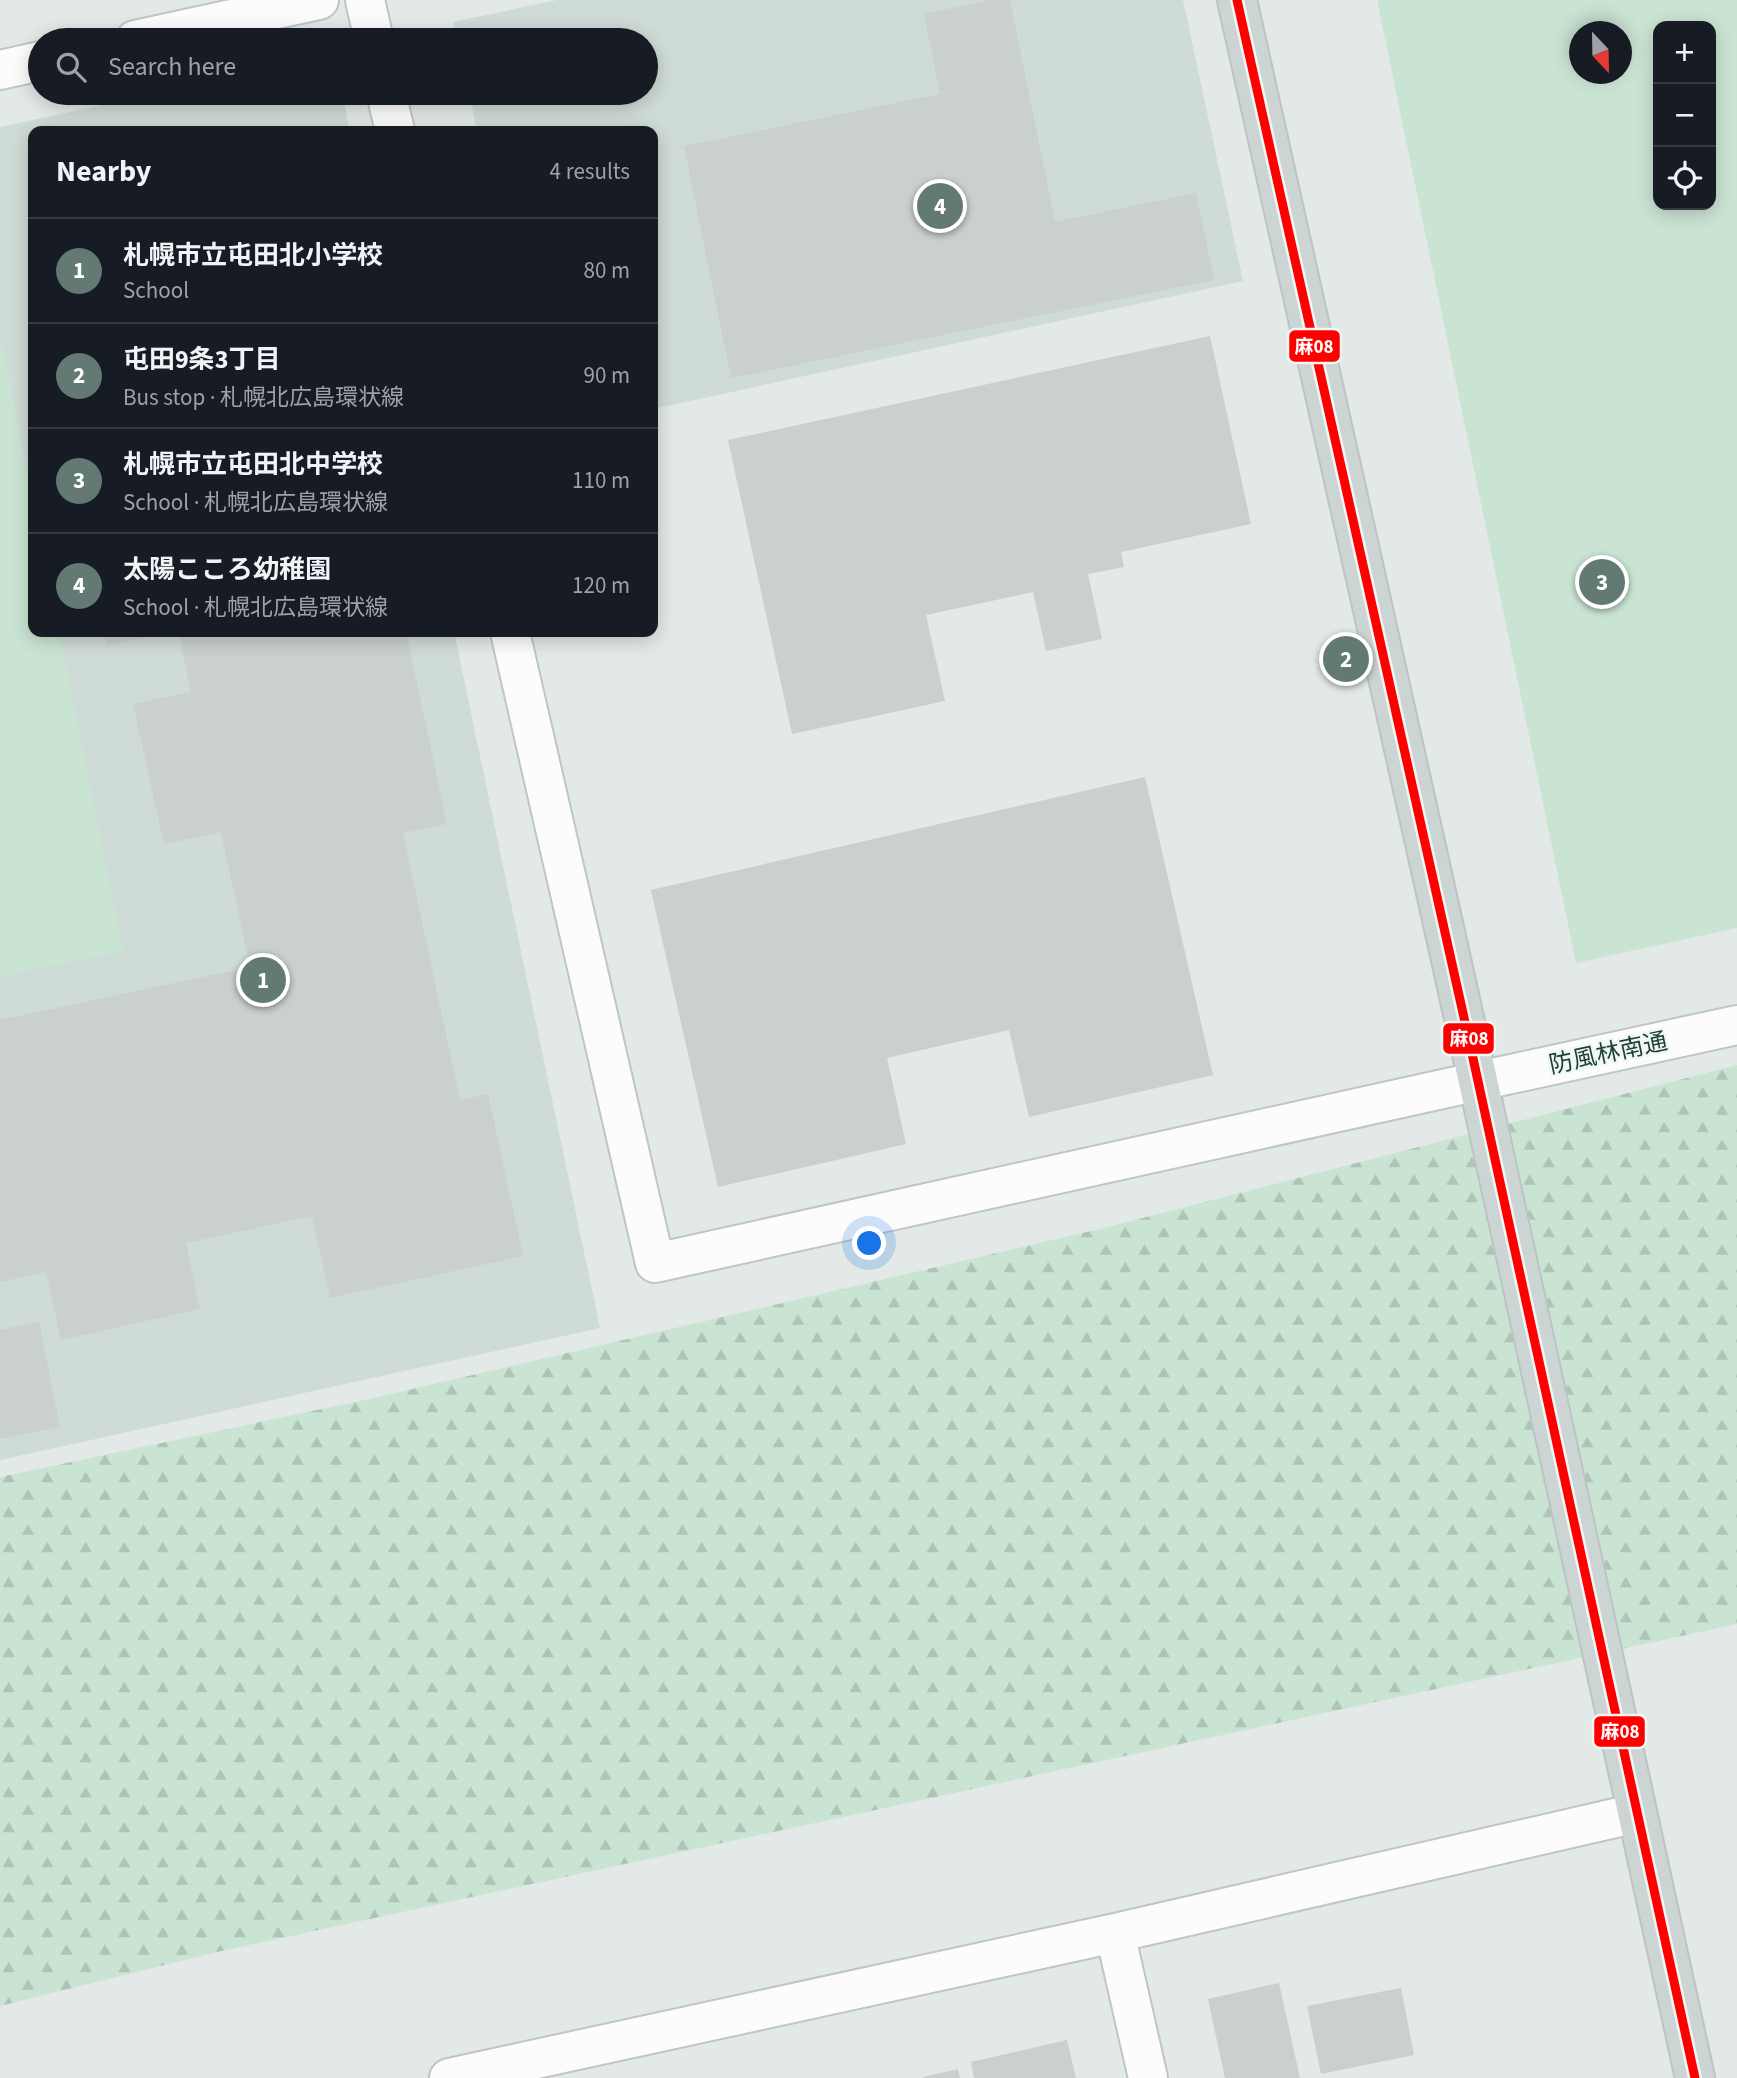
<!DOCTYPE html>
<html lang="en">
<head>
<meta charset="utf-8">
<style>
	body { margin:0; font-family:"Source Sans 3","Noto Sans JP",sans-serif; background:#20242c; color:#f1f3f6 }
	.controls { position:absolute; right:21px; top:21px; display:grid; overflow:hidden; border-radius:14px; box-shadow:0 4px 18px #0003 }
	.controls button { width:63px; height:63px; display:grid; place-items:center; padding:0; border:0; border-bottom:2px solid #363941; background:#171b24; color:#f1f3f6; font:35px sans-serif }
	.compass { position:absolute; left:1569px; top:21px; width:63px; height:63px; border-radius:50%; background:#171b24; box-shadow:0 4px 18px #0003; rotate:158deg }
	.you { position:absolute; left:870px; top:1244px; width:24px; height:24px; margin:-18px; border:5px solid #fff; border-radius:50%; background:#1a73e8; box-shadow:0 0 0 10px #1a73e833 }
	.badge { display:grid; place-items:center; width:46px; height:46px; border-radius:50%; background:#637974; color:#fff; font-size:23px; font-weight:700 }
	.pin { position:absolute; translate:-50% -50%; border:4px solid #fff; box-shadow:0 2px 7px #0006 }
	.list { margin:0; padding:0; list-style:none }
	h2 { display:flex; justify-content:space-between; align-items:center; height:91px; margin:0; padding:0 28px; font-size:30px }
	h2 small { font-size:23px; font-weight:400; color:#9ea1a6 }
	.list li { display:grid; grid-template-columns:46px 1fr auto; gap:21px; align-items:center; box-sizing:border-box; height:105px; padding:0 28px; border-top:2px solid #363941 }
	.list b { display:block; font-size:26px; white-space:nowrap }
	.list p { margin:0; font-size:23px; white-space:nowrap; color:#9ea1a6 }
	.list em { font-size:23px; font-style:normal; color:#9ea1a6 }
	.icon { flex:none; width:38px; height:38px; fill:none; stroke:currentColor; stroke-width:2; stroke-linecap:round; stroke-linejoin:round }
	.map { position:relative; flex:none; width:1737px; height:2078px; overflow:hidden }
	.search { position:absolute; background:#171b24; box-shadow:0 4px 18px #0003; left:28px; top:28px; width:630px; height:77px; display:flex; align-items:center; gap:18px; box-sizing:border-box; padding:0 24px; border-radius:38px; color:#9ea1a6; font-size:26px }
	.panel { position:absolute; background:#171b24; box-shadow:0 4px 18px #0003; left:28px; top:126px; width:630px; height:511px; border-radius:14px }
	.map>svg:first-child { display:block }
	.built { fill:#cfdbd6 }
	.green { fill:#cae4d3; fill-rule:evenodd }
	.forest { fill:url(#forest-firs) }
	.building { fill:#c9d0cd }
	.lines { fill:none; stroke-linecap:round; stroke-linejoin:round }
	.street-casing { stroke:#bfc6c3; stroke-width:42 }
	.secondary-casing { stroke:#bec7c4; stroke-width:42 }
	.primary-casing { stroke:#bbc5c3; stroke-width:42 }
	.street { stroke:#fbfcfb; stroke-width:38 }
	.secondary { stroke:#fbfcfb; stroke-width:38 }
	.primary { stroke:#ccd5d3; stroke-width:38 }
	.bus-1-casing { stroke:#f0f8f5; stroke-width:14 }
	.bus-1 { stroke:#f00; stroke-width:9 }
	.labels { text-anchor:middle; stroke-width:5; stroke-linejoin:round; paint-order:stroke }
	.street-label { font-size:24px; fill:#1f3d37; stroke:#f0f8f5 }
	.line-badge { stroke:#f0f8f5; stroke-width:2.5 }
	.badge-label { font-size:19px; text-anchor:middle; font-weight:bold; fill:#fff }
</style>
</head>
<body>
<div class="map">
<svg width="1737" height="2078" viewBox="0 0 1737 2078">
	<defs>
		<pattern id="forest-firs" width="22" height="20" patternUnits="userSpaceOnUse" patternTransform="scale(1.75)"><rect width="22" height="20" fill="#cae4d3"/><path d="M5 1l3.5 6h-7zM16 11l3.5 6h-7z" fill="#adc4b6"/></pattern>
	</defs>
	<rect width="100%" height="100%" fill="#e2e9e6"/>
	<path class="built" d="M557,0H1183L1243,281L653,409V131H477L469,93H646V40H457L453,22Z
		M159,93H342L350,131H33V632H454L600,1328L0,1460V127Z"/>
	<path class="green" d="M1377,0H1737V928L1576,963ZM1658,26H1711V205H1658ZM1580,32H1622V74H1580Z
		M0,334L33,501V632H59L123,951L0,977Z"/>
	<path class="forest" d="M1737,1065V1624L217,1952L0,2006V1477L374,1398L1104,1228Z"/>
	<path class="building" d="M990,0H1010L1055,222L1196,193L1214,280L731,378L684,146L940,94L924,14Z
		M1210,336L1251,524L1121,552L1124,567L1088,574L1102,639L1046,651L1033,592L926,615L945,701L792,734L728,440Z
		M104,632H167V633L107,646Z
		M178,632H406L447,824L403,833L460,1100L488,1094L523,1256L330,1298L312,1216L186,1243L200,1309L61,1340L46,1272L0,1282V1020L250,967L221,832L164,844L133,704L191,692Z
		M1145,777L1213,1075L1029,1117L1009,1030L887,1058L906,1144L718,1187L651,890Z
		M39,1321L60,1427L0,1439V1330Z
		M1279,1983L1300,2078H1225L1208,1999Z
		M1401,1988L1414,2055L1321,2074L1307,2006Z
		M1067,2040L1076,2078H974L971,2062Z
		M958,2069L960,2078H923V2077Z"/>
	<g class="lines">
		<g class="street-casing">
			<path id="street" d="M365,0L374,40
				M135,40L319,0
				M0,70L40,61
				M386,93L395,131
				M510,632L655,1263L1479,1081
				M1115,1933L1148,2078
				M449,2078L1115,1933L1637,1813"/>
		</g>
		<g class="secondary-casing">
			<path id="secondary" d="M1479,1081L1737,1025"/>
		</g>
		<g class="primary-casing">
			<path id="primary" d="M1237,0L1471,1049L1695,2078"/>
		</g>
		<use href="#street" class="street"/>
		<use href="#secondary" class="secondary"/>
		<use href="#primary" class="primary"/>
		<g class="bus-1-casing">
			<path id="bus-1" d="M1237,0L1471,1049L1695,2078"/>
		</g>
		<use href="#bus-1" class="bus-1"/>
	</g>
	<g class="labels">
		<g class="street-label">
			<text transform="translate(1608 1053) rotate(-12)" y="8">防風林南通</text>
		</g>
	</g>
	<g class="line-badge">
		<rect x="1288" y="329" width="53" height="34" rx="7" fill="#f00"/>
		<rect x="1442" y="1022" width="53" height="33" rx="7" fill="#f00"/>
		<rect x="1593" y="1715" width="53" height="33" rx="7" fill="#f00"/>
	</g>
	<g class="badge-label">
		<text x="1314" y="353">麻08</text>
		<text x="1469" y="1045">麻08</text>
		<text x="1620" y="1738">麻08</text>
	</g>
</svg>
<div class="controls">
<button>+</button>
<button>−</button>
<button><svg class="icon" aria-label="locate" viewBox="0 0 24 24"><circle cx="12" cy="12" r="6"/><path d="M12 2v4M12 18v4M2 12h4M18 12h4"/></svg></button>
</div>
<svg class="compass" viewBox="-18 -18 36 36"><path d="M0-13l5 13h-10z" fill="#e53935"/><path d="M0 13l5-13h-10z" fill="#9ea1a6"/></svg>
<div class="you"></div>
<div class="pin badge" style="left:263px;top:980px">1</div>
<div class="pin badge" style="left:1346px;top:659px">2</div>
<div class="pin badge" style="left:1602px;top:582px">3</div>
<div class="pin badge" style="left:940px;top:206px">4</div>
<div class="search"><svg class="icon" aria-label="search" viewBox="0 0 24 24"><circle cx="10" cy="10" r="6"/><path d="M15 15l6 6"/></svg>Search here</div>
<section class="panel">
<h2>Nearby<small>4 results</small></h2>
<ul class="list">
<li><span class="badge">1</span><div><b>札幌市立屯田北小学校</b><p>School</p></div><em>80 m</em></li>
<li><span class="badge">2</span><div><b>屯田9条3丁目</b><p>Bus stop · 札幌北広島環状線</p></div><em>90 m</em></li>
<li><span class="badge">3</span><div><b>札幌市立屯田北中学校</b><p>School · 札幌北広島環状線</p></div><em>110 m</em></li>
<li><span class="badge">4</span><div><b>太陽こころ幼稚園</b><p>School · 札幌北広島環状線</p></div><em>120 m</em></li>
</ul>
</section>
</div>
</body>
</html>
